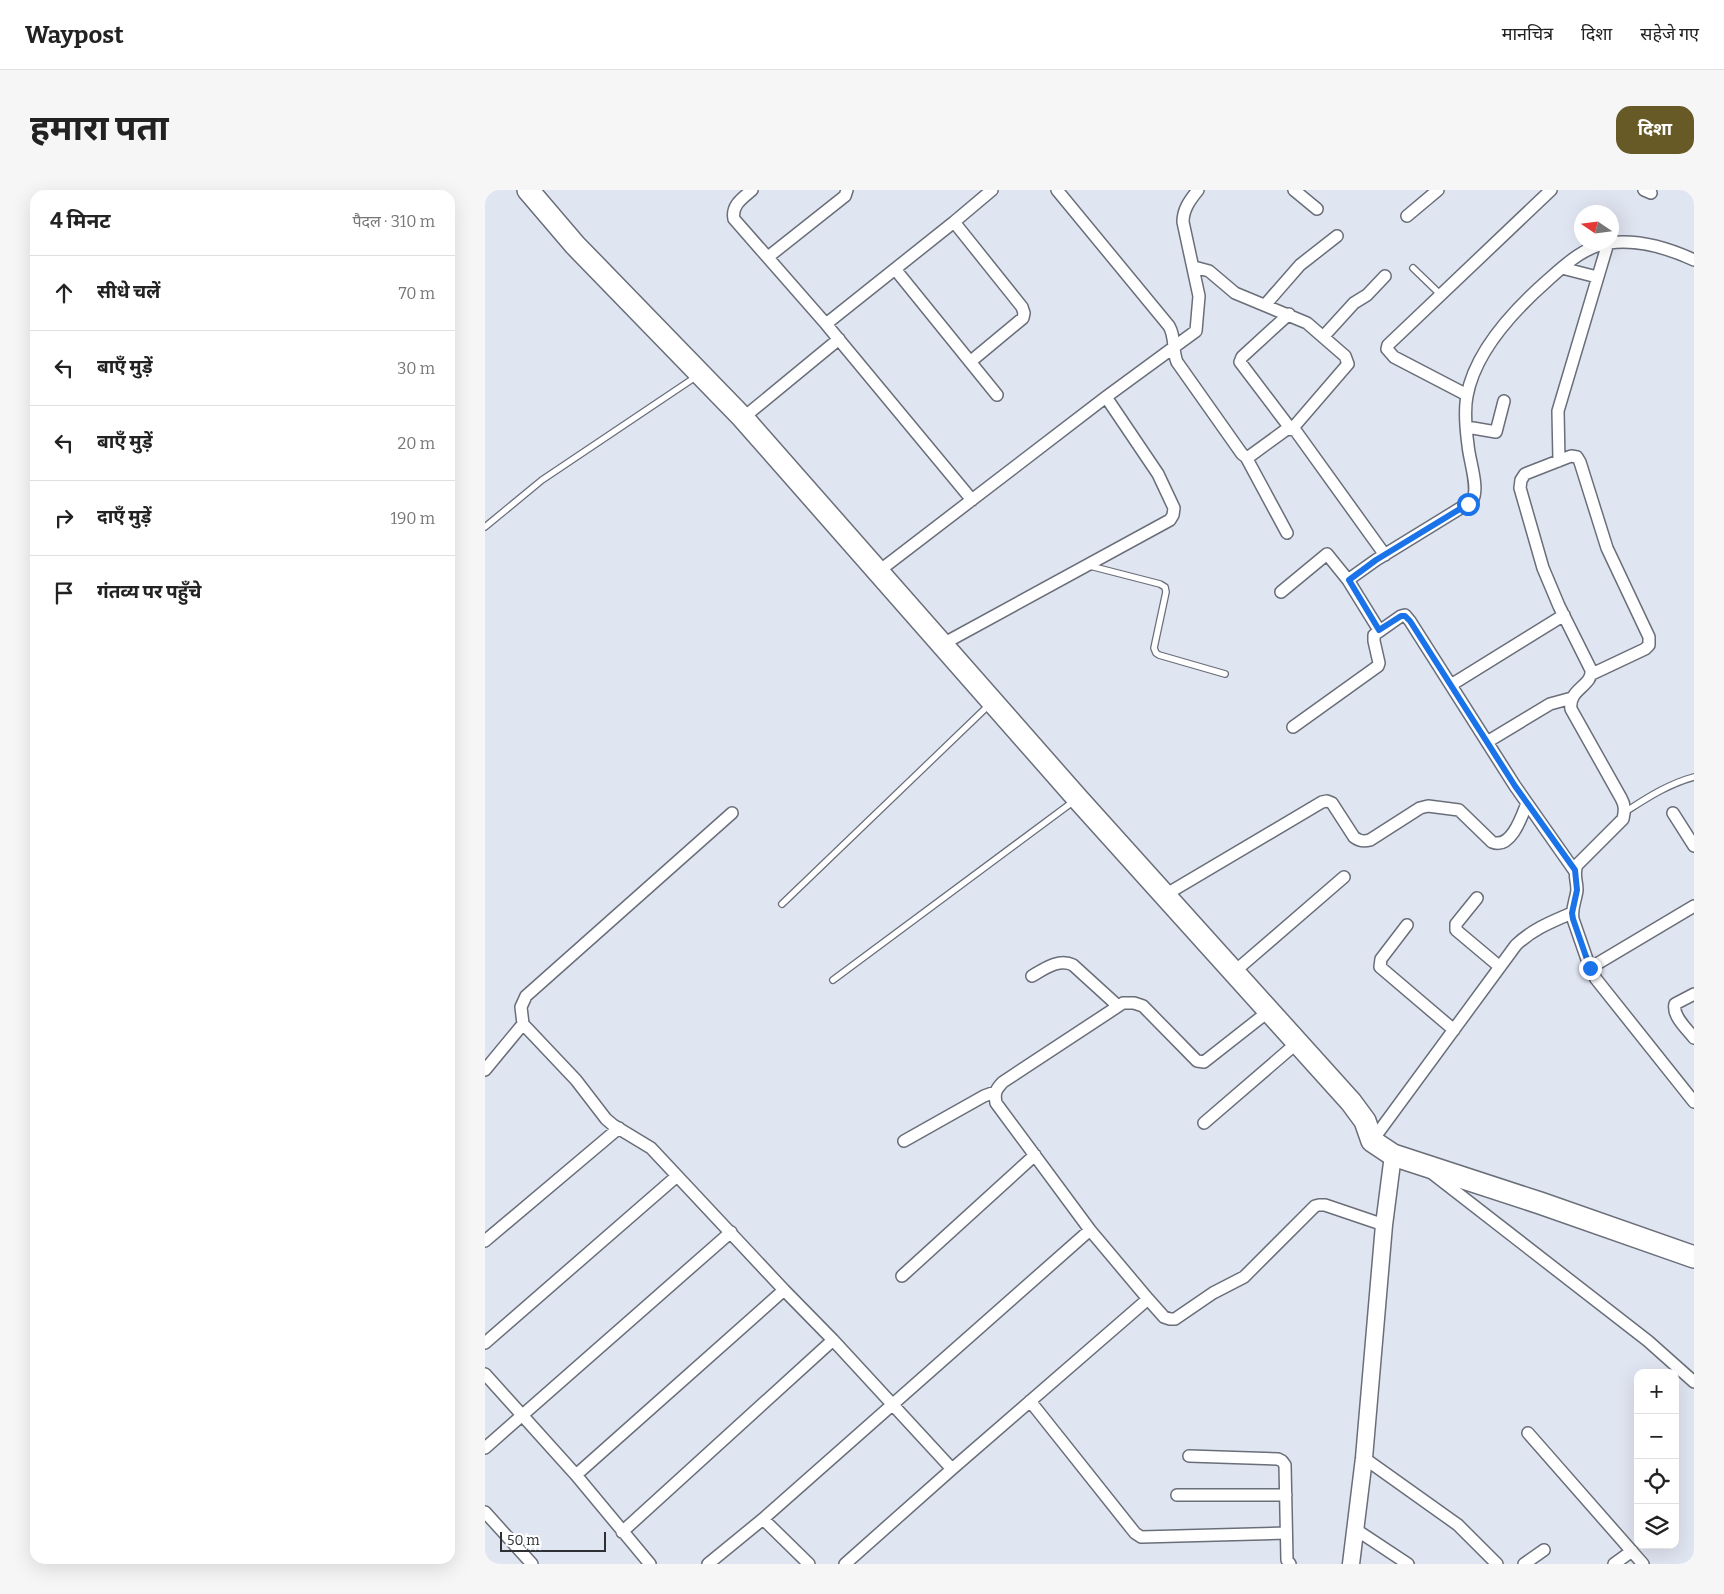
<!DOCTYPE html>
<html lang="hi">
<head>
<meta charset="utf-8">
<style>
	body { margin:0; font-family:Bitter,"Noto Sans Devanagari",serif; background:#f6f6f6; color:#222 }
	.controls { position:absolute; right:15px; bottom:15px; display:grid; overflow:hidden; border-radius:10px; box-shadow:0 5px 20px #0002 }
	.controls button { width:45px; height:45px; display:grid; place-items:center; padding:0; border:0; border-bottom:1px solid #e0e0e0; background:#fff; color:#222; font:25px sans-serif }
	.compass { position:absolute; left:1089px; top:15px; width:45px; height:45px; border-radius:50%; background:#fff; box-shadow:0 5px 20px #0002; rotate:283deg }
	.scale { position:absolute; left:15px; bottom:12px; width:106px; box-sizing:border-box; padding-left:5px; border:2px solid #2e3034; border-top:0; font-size:14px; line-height:18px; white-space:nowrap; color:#2e3034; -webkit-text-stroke:4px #fff; paint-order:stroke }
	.stop { position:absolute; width:15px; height:15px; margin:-11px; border:4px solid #1a73e8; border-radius:50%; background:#fff }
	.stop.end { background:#1a73e8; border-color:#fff; box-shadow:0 1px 5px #0008 }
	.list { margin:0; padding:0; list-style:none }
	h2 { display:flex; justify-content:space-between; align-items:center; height:65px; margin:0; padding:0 20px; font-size:21px }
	h2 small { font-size:16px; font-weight:400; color:#767676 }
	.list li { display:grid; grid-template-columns:32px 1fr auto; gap:15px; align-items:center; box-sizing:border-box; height:75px; padding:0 20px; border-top:1px solid #e0e0e0 }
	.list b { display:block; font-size:19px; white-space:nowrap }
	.list em { font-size:16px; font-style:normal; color:#767676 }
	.icon { flex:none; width:28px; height:28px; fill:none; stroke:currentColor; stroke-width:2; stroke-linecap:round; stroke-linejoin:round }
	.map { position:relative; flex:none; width:1209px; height:1374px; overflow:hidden; border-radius:15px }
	header { display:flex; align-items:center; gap:30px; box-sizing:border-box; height:70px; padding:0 25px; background:#fff; border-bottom:1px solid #e0e0e0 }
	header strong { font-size:24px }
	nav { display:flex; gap:28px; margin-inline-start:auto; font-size:18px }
	.intro { display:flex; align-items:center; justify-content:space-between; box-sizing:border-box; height:120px; padding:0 30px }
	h1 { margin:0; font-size:35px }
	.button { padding:12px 22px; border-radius:15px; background:#685a27; color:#fff; font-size:18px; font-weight:700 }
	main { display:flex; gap:30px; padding:0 30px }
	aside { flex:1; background:#fff; border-radius:15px; box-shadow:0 5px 20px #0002 }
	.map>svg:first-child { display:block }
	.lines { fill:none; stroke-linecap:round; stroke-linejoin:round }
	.lane-casing { stroke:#696e79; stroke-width:8 }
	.street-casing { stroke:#696e79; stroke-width:14 }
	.secondary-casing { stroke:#696e79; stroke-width:19 }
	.highway-casing { stroke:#696e79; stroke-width:24 }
	.lane { stroke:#fff; stroke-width:5.5 }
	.street { stroke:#fff; stroke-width:11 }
	.secondary { stroke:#fff; stroke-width:16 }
	.highway { stroke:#fff; stroke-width:21 }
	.route { stroke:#1a73e8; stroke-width:6 }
</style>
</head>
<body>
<header>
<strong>Waypost</strong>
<nav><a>मानचित्र</a><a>दिशा</a><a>सहेजे गए</a></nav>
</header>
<div class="intro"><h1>हमारा पता</h1><a class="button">दिशा</a></div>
<main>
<aside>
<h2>4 मिनट<small>पैदल · 310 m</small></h2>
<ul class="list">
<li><svg class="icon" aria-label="ahead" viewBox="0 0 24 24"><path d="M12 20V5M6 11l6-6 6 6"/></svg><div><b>सीधे चलें</b></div><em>70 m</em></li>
<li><svg class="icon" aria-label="left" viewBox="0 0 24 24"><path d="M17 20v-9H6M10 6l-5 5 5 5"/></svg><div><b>बाएँ मुड़ें</b></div><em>30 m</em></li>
<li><svg class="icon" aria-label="left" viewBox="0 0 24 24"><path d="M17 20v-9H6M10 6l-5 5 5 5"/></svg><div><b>बाएँ मुड़ें</b></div><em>20 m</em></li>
<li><svg class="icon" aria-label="right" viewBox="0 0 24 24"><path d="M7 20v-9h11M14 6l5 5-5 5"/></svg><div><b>दाएँ मुड़ें</b></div><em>190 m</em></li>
<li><svg class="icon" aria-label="arrive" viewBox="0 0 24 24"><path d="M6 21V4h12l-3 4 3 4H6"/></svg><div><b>गंतव्य पर पहुँचे</b></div></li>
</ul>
</aside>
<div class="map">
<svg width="1209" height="1374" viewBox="0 0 1209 1374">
	<rect width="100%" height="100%" fill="#e0e5f2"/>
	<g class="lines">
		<g class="lane-casing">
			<path id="lane" d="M928,78L956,105
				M0,337L57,290L212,186
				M605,376L675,394L680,397L681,402L669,458L671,463L674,465L740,484
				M1140,622C1162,608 1183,594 1209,587
				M297,714L504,515
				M348,790L589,611"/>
		</g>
		<g class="street-casing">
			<path id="street" d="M267,0C258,8 246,15 249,29L341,134L487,310
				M572,0L684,136C691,148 687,160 692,172L757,264L761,267L802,343
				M809,0L832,19
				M1159,0L1166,3
				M922,26L953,0
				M469,32L537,117L539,123L538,128L485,172
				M283,67L360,6L362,0
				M709,77L724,81L750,103L822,133L860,166L863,174L807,239
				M1077,78L1112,87
				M410,79L512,205
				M780,115L815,75L852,46
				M804,124L757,167L755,172L805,238
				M341,134L469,32L507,0
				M838,147L869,113L882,105L900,86
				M982,205L909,167L902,159L903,155L1066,0
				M258,228L354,149
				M982,237L1011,242L1019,211
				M761,267L765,266L802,239L810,240L900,365
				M1074,271L1073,221L1123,53
				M394,381L621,207L711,141L714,106L698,32C698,19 705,10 713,0
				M863,390L891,370L987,311C995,299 984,270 983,255C981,240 979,221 982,206C990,161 1030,119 1063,90C1081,74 1100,56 1124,53C1153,49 1183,58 1209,70
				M796,402L842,364L863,390L894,440
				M456,455L685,330L688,325L689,318L673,284L621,207
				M1107,484L1160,459L1164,455V447L1122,358L1095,272L1092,267L1086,266L1040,284L1036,290L1035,298L1058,378L1074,416L1106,480C1108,496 1083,499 1086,519L1136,608C1140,615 1140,620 1138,629L1092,675C1088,684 1092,690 1092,700C1091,710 1086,718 1088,729L1105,778L1111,789L1209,912
				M966,495L1079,425
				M808,537L893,476L894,473L889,451V445L916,426L920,425L925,431L1030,596L1089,680
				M1002,552L1065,514L1087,508
				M247,623L41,806L36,817L38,834L91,890L121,929L128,935L166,958L299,1100L348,1150L467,1279
				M1188,623L1209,656
				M680,705L837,612L842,611L847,613L869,647C874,651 878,652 885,650L935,618L943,616L974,620L1007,652C1026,660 1037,626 1042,613
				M992,708L971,734V740L1015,777
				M922,735L896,769L895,777L969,840
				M1105,778L1209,716
				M749,782L859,687
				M547,786C559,779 574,768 588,775L633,816
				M1209,804L1190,814C1187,826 1202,839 1209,848
				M784,821L719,872L712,871L658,816L649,813H638L518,892C511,899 509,903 511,913L605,1040L663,1109L679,1127L685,1129H690L728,1103L759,1087L830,1016L834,1015H840L899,1035
				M0,880L38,834
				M719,933L813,852
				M419,951L499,906L510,902
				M887,951L1031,755C1048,739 1066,732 1087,723
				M948,984L1163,1151L1209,1192
				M0,1051L134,938
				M417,1086L550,965
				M0,1153L192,986
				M0,1184L91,1285L165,1374
				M545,1211L650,1343L656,1347L801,1343
				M1043,1243L1158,1374
				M0,1258L246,1042
				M704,1266L793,1269L797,1271L800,1275L802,1370L805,1374
				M879,1268L973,1335L1012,1374
				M91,1285L299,1100
				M692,1305H801
				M0,1322L47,1374
				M278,1329L324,1374
				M870,1339L923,1374
				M137,1342L348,1150
				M223,1374L278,1329L605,1040
				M360,1374L467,1279L663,1109
				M1039,1374L1059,1360
				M1129,1374L1147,1361"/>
		</g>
		<g class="secondary-casing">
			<path id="secondary" d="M866,1374L879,1268L899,1035L908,965"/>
		</g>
		<g class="highway-casing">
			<path id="highway" d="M43,0L90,55L258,228L593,609L866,912L880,931L887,951L908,965L1055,1013L1209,1067"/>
		</g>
		<use href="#lane" class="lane"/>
		<use href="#street" class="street"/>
		<use href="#secondary" class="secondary"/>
		<use href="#highway" class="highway"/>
	</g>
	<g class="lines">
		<path class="route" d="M983,314L891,370L864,390L894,440L916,426H920L925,431L1030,596L1090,680L1092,700L1087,723L1088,729L1105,778"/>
	</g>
</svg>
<div class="controls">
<button>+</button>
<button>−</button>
<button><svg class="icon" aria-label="locate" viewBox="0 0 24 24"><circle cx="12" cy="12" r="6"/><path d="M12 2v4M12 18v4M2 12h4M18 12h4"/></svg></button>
<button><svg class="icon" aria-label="layers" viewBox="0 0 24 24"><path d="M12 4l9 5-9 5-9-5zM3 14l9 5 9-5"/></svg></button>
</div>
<svg class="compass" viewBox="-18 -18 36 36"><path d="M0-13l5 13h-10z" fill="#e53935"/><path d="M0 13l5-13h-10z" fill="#767676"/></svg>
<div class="scale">50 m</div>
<div class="stop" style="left:983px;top:314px"></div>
<div class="stop end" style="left:1105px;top:778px"></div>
</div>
</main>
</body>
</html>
